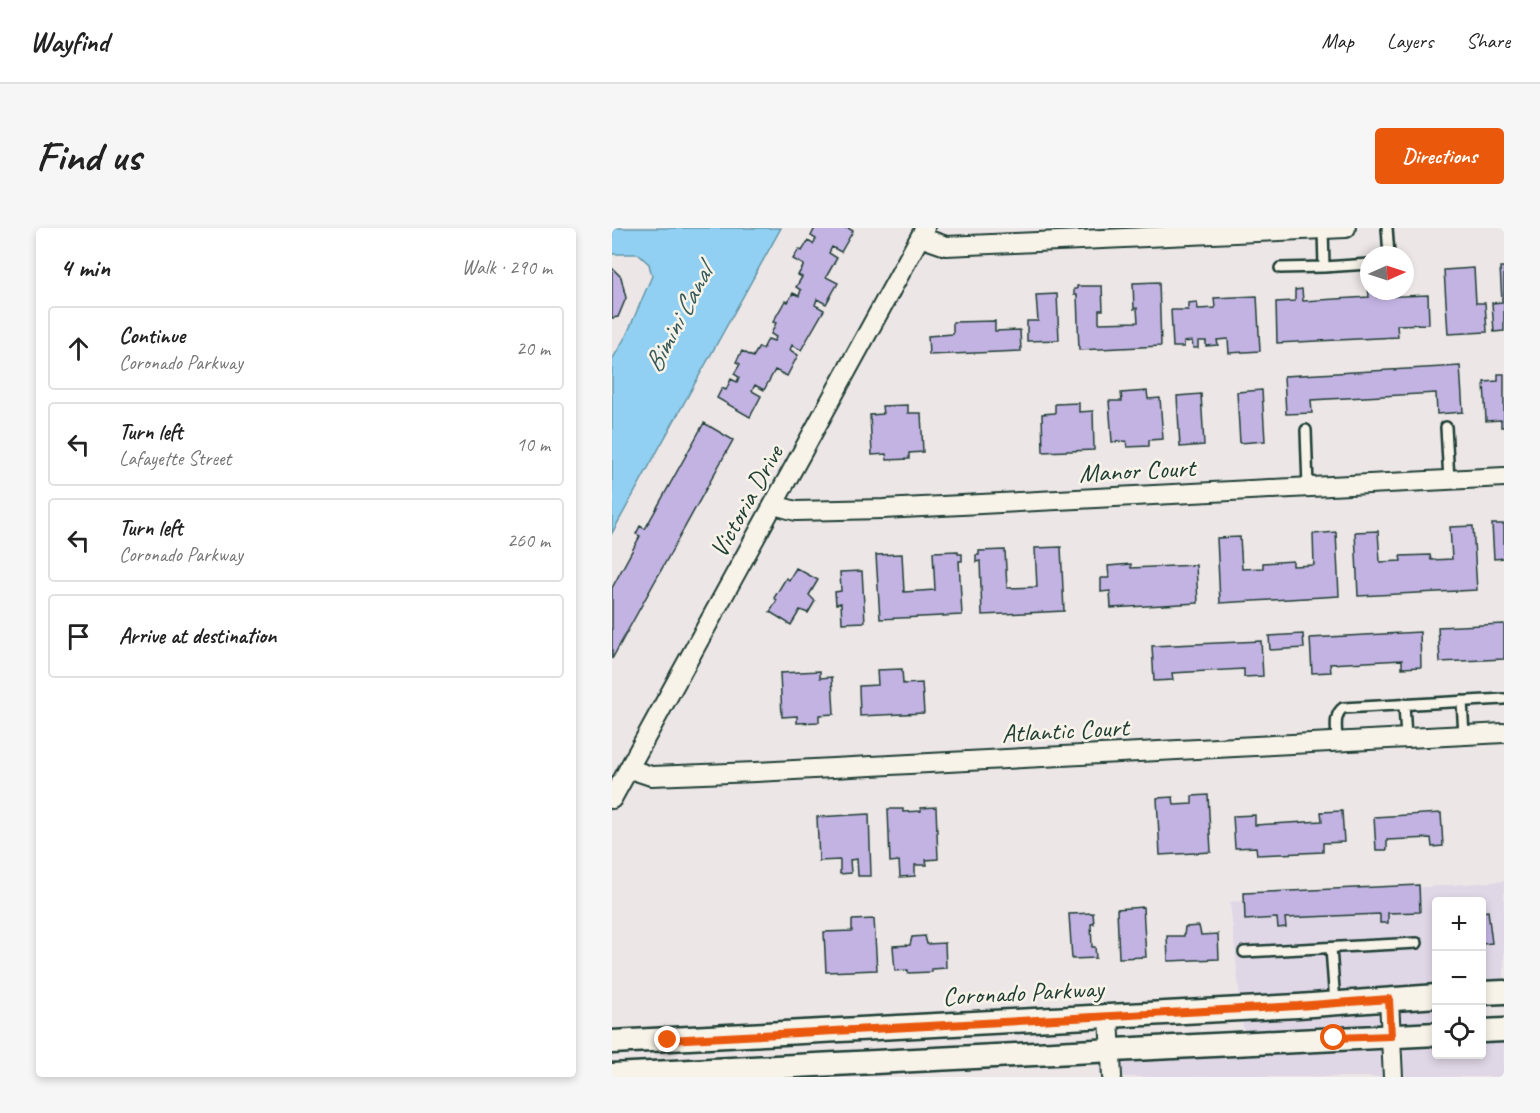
<!DOCTYPE html>
<html lang="en">
<head>
<meta charset="utf-8">
<style>
	body { margin:0; font-family:Caveat,sans-serif; background:#f6f6f6; color:#222 }
	.controls { position:absolute; right:18px; bottom:18px; display:grid; overflow:hidden; border-radius:6px; box-shadow:0 3px 9px #0003 }
	.controls button { width:54px; height:54px; display:grid; place-items:center; padding:0; border:0; border-bottom:2px solid #e0e0e0; background:#fff; color:#222; font:30px sans-serif }
	.compass { position:absolute; left:748px; top:18px; width:54px; height:54px; border-radius:50%; background:#fff; box-shadow:0 3px 9px #0003; rotate:87deg }
	.stop { position:absolute; width:18px; height:18px; margin:-14px; border:4px solid #ea580c; border-radius:50%; background:#fff }
	.stop.end { background:#ea580c; border-color:#fff; box-shadow:0 2px 6px #0008 }
	.list { margin:0; padding:0; list-style:none }
	h2 { display:flex; justify-content:space-between; align-items:center; height:78px; margin:0; padding:0 24px; font-size:26px }
	h2 small { font-size:20px; font-weight:400; color:#767676 }
	.list li { display:grid; grid-template-columns:39px 1fr auto; gap:18px; align-items:center; box-sizing:border-box; height:84px; margin:0 12px 12px; padding:0 12px; border:2px solid #e0e0e0; border-radius:6px }
	.list b { display:block; font-size:22px; white-space:nowrap }
	.list p { margin:0; font-size:20px; white-space:nowrap; color:#767676 }
	.list em { font-size:20px; font-style:normal; color:#767676 }
	.icon { flex:none; width:33px; height:33px; fill:none; stroke:currentColor; stroke-width:2; stroke-linecap:round; stroke-linejoin:round }
	.map { position:relative; flex:none; width:892px; height:849px; overflow:hidden; border-radius:6px }
	header { display:flex; align-items:center; gap:36px; box-sizing:border-box; height:84px; padding:0 30px; background:#fff; border-bottom:2px solid #e0e0e0 }
	header strong { font-size:28px }
	nav { display:flex; gap:33px; margin-inline-start:auto; font-size:21px }
	.intro { display:flex; align-items:center; justify-content:space-between; box-sizing:border-box; height:144px; padding:0 36px }
	h1 { margin:0; font-size:42px }
	.button { padding:15px 27px; border-radius:6px; background:#ea580c; color:#fff; font-size:21px; font-weight:700 }
	main { display:flex; gap:36px; padding:0 36px }
	aside { flex:1; background:#fff; border-radius:6px; box-shadow:0 3px 9px #0003 }
	.map>svg:first-child { display:block }
	.built { fill:#e0d7e6 }
	.water { fill:#91d0f2; stroke:#6395a6; stroke-width:1.5 }
	.building { fill:#c3b3e3; stroke:#1f3d34; stroke-width:1.5 }
	.lines { fill:none; stroke-linecap:round; stroke-linejoin:round }
	.service-casing { stroke:#1f3d34; stroke-width:14 }
	.minor-casing { stroke:#1f3d34; stroke-width:22 }
	.tertiary-casing { stroke:#1f3d34; stroke-width:27 }
	.service { stroke:#f7f3e8; stroke-width:9 }
	.minor { stroke:#f7f3e8; stroke-width:18 }
	.tertiary { stroke:#f7f3e8; stroke-width:22 }
	.route { stroke:#ea580c; stroke-width:8 }
	.labels { text-anchor:middle; stroke-width:5; stroke-linejoin:round; paint-order:stroke }
	.street-label { font-size:26px; fill:#1f3d34; stroke:#f7f3e8 }
	.water-label { font-size:27px; font-style:italic; fill:#365a5a; stroke:#f7f3e8 }
</style>
</head>
<body>
<header>
<strong>Wayfind</strong>
<nav><a>Map</a><a>Layers</a><a>Share</a></nav>
</header>
<div class="intro"><h1>Find us</h1><a class="button">Directions</a></div>
<main>
<aside>
<h2>4 min<small>Walk · 290 m</small></h2>
<ul class="list">
<li><svg class="icon" aria-label="ahead" viewBox="0 0 24 24"><path d="M12 20V5M6 11l6-6 6 6"/></svg><div><b>Continue</b><p>Coronado Parkway</p></div><em>20 m</em></li>
<li><svg class="icon" aria-label="left" viewBox="0 0 24 24"><path d="M17 20v-9H6M10 6l-5 5 5 5"/></svg><div><b>Turn left</b><p>Lafayette Street</p></div><em>10 m</em></li>
<li><svg class="icon" aria-label="left" viewBox="0 0 24 24"><path d="M17 20v-9H6M10 6l-5 5 5 5"/></svg><div><b>Turn left</b><p>Coronado Parkway</p></div><em>260 m</em></li>
<li><svg class="icon" aria-label="arrive" viewBox="0 0 24 24"><path d="M6 21V4h12l-3 4 3 4H6"/></svg><div><b>Arrive at destination</b></div></li>
</ul>
</aside>
<div class="map">
<svg width="892" height="849" viewBox="0 0 892 849">
	<rect width="100%" height="100%" fill="#ede6e7"/>
	<filter id="ink" filterUnits="userSpaceOnUse"><feTurbulence type="fractalNoise" baseFrequency=".0167" numOctaves="2"/><feDisplacementMap in="SourceGraphic" scale="12" xChannelSelector="R" yChannelSelector="G"/><feConvolveMatrix kernelMatrix="1 2 1 2 8 2 1 2 1" color-interpolation-filters="sRGB"/></filter>
	<g filter="url(#ink)">
		<path class="built" d="M892,653V754L870,755V674H825L824,758L628,771L618,674Z
			M824,778V796L632,805L630,791Z
			M892,812V849H488L487,832L824,816L825,826H870V813Z"/>
		<path class="water" d="M0,0H169L0,305V132L15,106L40,48L37,36L26,26H0Z"/>
		<path class="building" d="M203,0H236L241,3L229,24L220,19L217,25L225,30L214,49L226,55L214,76L205,71L203,77L212,82L189,122L180,117L178,122L186,127L175,148L163,142L152,162L143,157L140,163L149,168L138,189L105,170L110,160L114,162L119,151L125,154L127,149L122,146L128,136L124,134L130,123L141,129L147,119L151,121L156,111L162,113L164,109L159,106L164,95L161,94L173,73L176,74L181,65L187,68L189,62L184,59L190,49L186,47L192,37L181,31L187,21L190,23L196,13L201,16L204,11L199,8Z
			M888,39H892V103L882,104L880,75L890,74Z
			M0,40L9,49L14,70L6,89L0,90Z
			M862,40L864,75H873L875,104L836,106L832,42Z
			M547,54L549,118L467,122L465,67H462V61H465V58H490L491,82H487V95L526,94L525,80L522,81L521,55Z
			M756,58L757,63H764L765,69L816,67L817,96L785,97L786,109L665,115L664,74L683,73V62L690,61L691,73L757,69Z
			M445,66L447,112L415,113V93H426L424,67Z
			M645,68L648,123L617,125L616,111L605,112L606,117L594,118V113H586V120H581L580,113L572,114V119H561L559,82H576V75L585,74L586,81L603,80L602,70Z
			M383,93V103L408,102L409,123L317,127L316,108L341,106V94Z
			M848,138L851,184L825,186L824,165L699,172L700,185L674,186L672,148Z
			M886,146H892V199H889V192L874,193L872,154L886,153Z
			M650,162L653,213L628,215L625,164Z
			M535,163L536,171L548,170L551,211L537,212V218L515,219L514,213L500,214L497,173H510L509,165Z
			M589,166L592,217L568,219L565,168Z
			M467,175V184L481,183L482,222L431,224L430,186L443,185V176Z
			M296,177V185H309L311,224L297,225V231L275,232L274,226L260,227L258,187L271,186L270,178Z
			M92,195L121,212L0,431V360L28,308L24,306L28,298L33,301Z
			M880,296H892V330L882,331Z
			M861,298L865,362L746,368L743,304L766,303L768,334L789,333L788,328L818,327L819,332L840,331L838,299Z
			M724,304L727,368L608,375L605,310L628,309L630,341L651,340V335L681,333V338L702,337L701,306Z
			M449,319L452,383L370,387L368,333L364,334V327H367V323L393,322L395,360L425,359L423,320Z
			M346,323V326H350V333H347L350,387L268,391L264,327L290,326L292,364L323,362L321,324Z
			M519,336V340L584,337L586,375L499,380L498,363L489,364V350H497L496,338Z
			M184,340L206,352L197,367L203,373L196,385L188,382L179,397L158,384L165,372L162,370L174,350L177,352Z
			M250,343L253,394L230,395L229,375L224,376L223,364L229,363L228,344Z
			M892,396V431L828,434L826,399Z
			M808,404L809,439L790,440V432L718,436L719,444L700,445L698,410Z
			M691,406L692,420L658,422L657,408Z
			M649,413L651,448L632,449V441L560,445L561,452L542,453L540,418Z
			M290,441L291,456L310,455L312,485L248,488L247,458L266,457L265,442Z
			M208,443V450L220,449L222,486L207,487V494L185,495V488L170,489L168,445Z
			M596,567L599,624L548,627L545,570L561,569L562,577L580,576V568Z
			M324,579L326,631L314,632L315,637H303V648L288,649L287,633L278,634L276,581H291V584L309,583V580Z
			M730,583L732,614L711,615V624L645,627L644,619L623,620L621,588L643,587V597L710,593L709,584Z
			M829,585L831,618L820,619L819,610L775,612V622H764L762,589Z
			M257,586L259,648H246L245,631L238,632L239,645L228,646V632L207,633L205,589Z
			M807,657L808,684L776,685V695H768V686L673,690L674,699L666,700L665,690L633,692L632,665Z
			M531,679L534,729L507,730L505,681Z
			M876,683L880,715L870,716V684Z
			M481,685L482,696H479L480,719H483L484,730L460,731L457,686Z
			M262,691L265,742L214,744L212,704L240,703V692Z
			M587,698L589,707L606,706L607,731L556,733L555,708H572L573,699Z
			M313,708L315,716L333,715L334,740L320,741V744L296,745V742L283,743L281,718L298,717L300,709Z"/>
		<g class="lines">
			<g class="service-casing">
				<path id="service" d="M775,0L777,27
					M711,1L712,39L757,36
					M668,40L712,39
					M834,199L837,252
					M694,202L696,259
					M850,473L852,507
					M792,476L794,510
					M725,514C725,502 721,487 731,480L892,471
					M719,720L723,775
					M632,724L805,715"/>
			</g>
			<g class="minor-casing">
				<path id="minor" d="M308,9L334,18L734,0
					M162,277L184,283L271,281L892,249
					M18,541L39,548L144,544L892,505
					M0,571L313,0
					M777,772L781,849
					M497,788L500,849"/>
			</g>
			<g class="tertiary-casing">
				<path id="tertiary" d="M870,765L892,764
					M870,803L892,802
					M0,814L686,778L825,768
					M0,847L825,806"/>
			</g>
			<use href="#service" class="service"/>
			<use href="#minor" class="minor"/>
			<use href="#tertiary" class="tertiary"/>
		</g>
	</g>
	<g class="lines" filter="url(#ink)">
		<path class="route" d="M56,812L686,778L777,771L779,808L722,810"/>
	</g>
	<g class="labels">
		<g class="street-label">
			<text transform="translate(525 242) rotate(-3)" y="9">Manor Court</text>
			<text transform="translate(134 273) rotate(-61)" y="9">Victoria Drive</text>
			<text transform="translate(453 502) rotate(-3)" y="9">Atlantic Court</text>
			<text transform="translate(411 764) rotate(-3)" y="9">Coronado Parkway</text>
		</g>
		<g class="water-label">
			<text transform="translate(66 91) rotate(-62)" y="9">Bimini Canal</text>
		</g>
	</g>
</svg>
<div class="controls">
<button>+</button>
<button>−</button>
<button><svg class="icon" aria-label="locate" viewBox="0 0 24 24"><circle cx="12" cy="12" r="6"/><path d="M12 2v4M12 18v4M2 12h4M18 12h4"/></svg></button>
</div>
<svg class="compass" viewBox="-18 -18 36 36"><path d="M0-13l5 13h-10z" fill="#e53935"/><path d="M0 13l5-13h-10z" fill="#767676"/></svg>
<div class="stop" style="left:722px;top:810px"></div>
<div class="stop end" style="left:56px;top:812px"></div>
</div>
</main>
</body>
</html>
